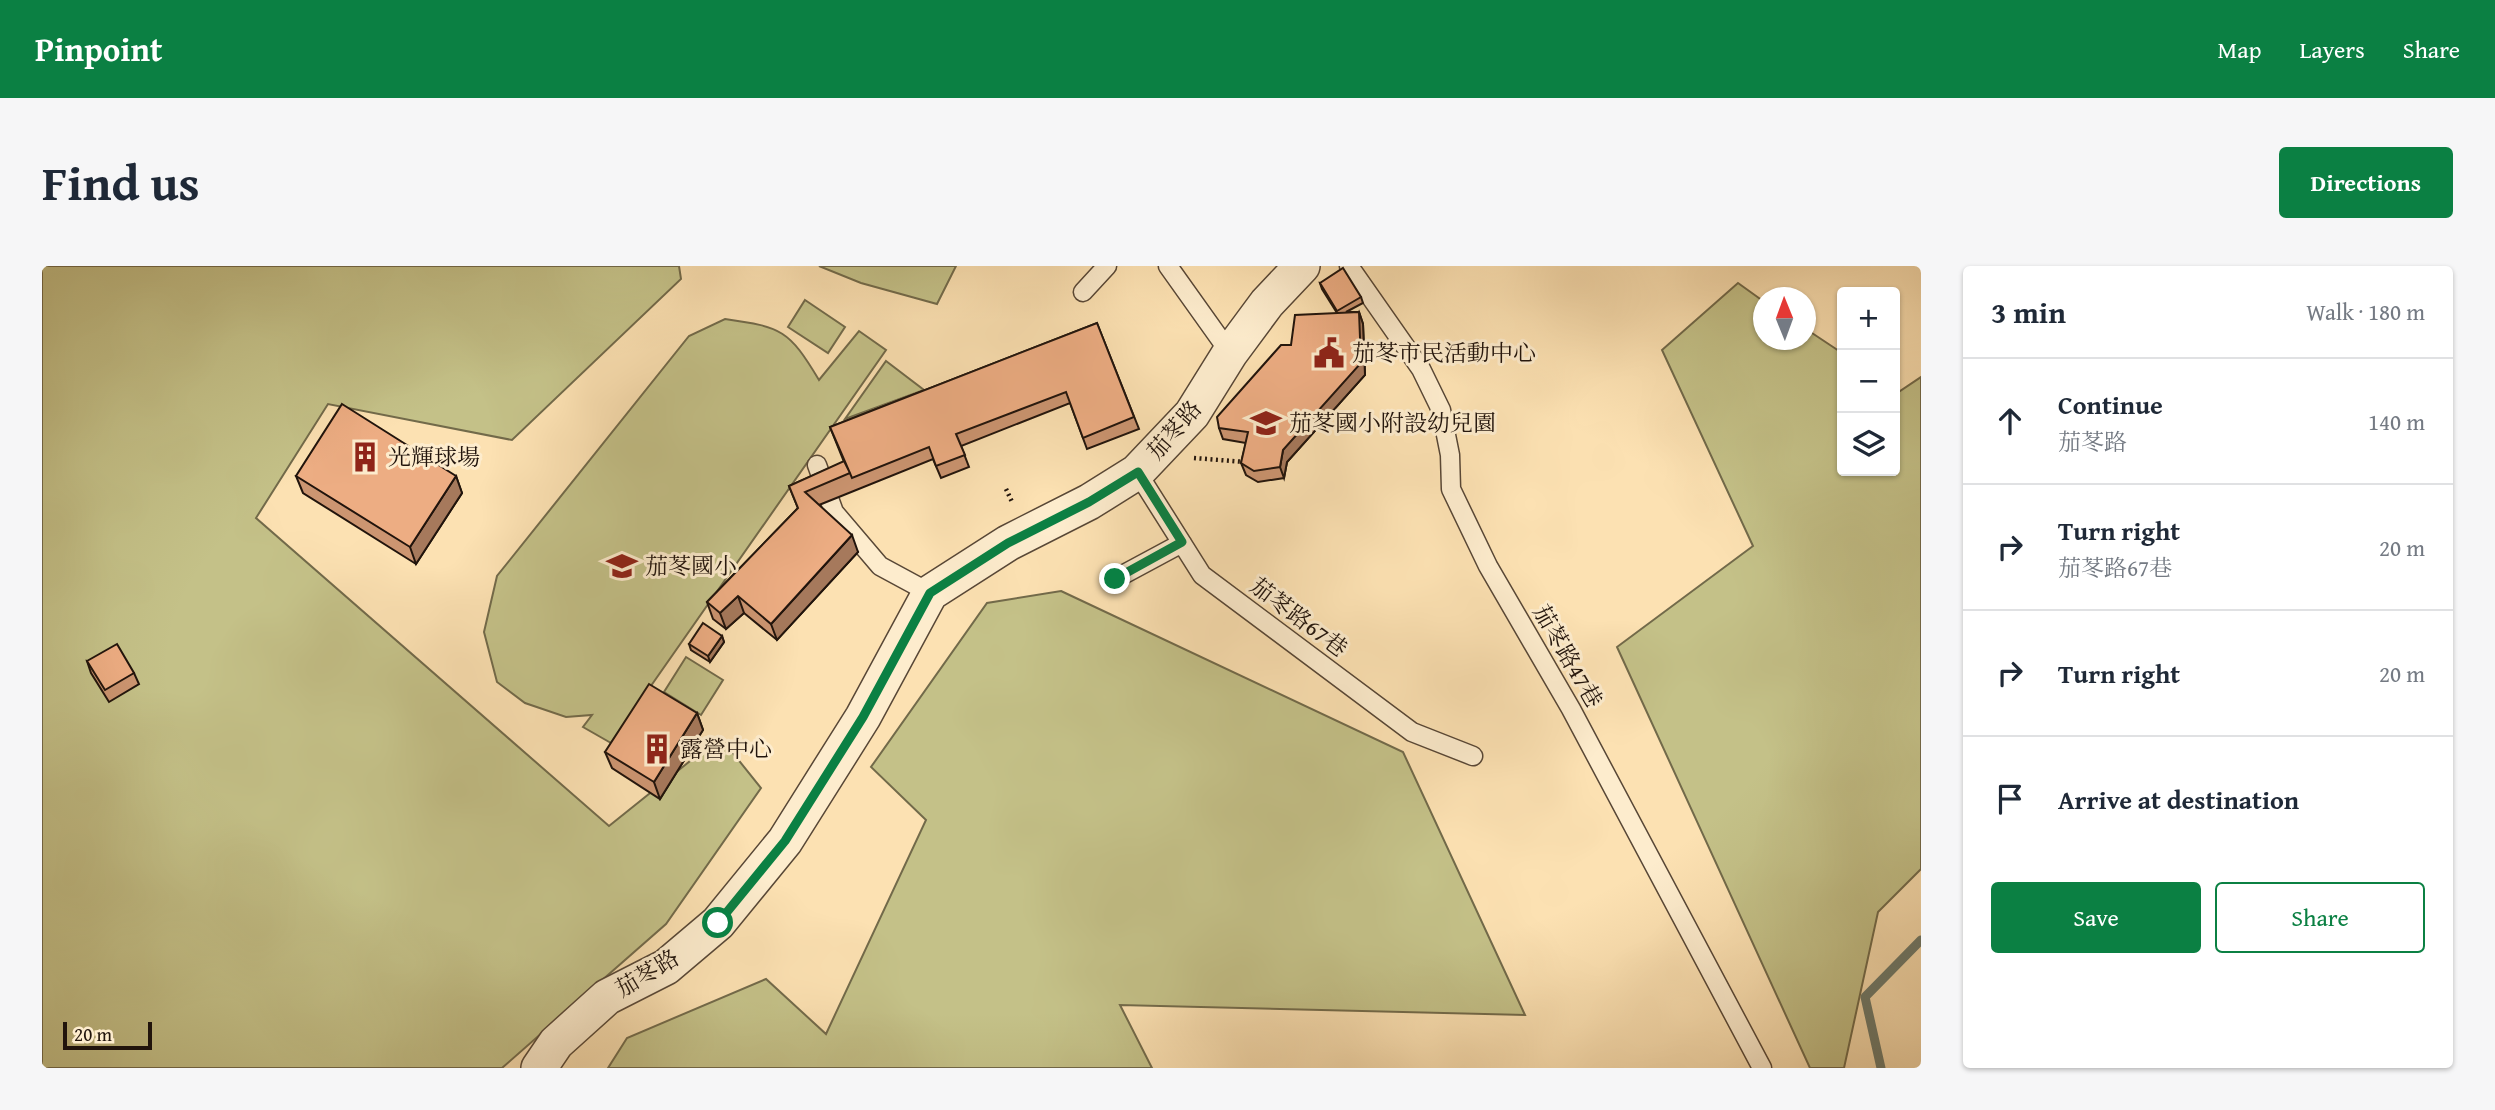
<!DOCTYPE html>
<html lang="en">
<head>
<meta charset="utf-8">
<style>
	body { margin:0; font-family:"Gentium Book Plus","Noto Serif TC",serif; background:#f6f6f7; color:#1f2937 }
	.controls { position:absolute; right:21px; top:21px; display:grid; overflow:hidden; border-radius:7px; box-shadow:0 2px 5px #0004 }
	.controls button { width:63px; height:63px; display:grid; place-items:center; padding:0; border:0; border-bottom:2px solid #e0e1e3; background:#fff; color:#1f2937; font:35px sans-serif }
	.compass { position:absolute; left:1711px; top:21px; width:63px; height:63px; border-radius:50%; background:#fff; box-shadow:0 2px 5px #0004; rotate:359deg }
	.scale { position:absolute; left:21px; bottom:18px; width:89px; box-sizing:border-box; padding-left:7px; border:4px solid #21140c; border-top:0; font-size:19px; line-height:24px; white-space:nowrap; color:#21140c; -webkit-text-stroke:5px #fdeccd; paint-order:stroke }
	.stop { position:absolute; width:21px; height:21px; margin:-16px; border:5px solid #0b8043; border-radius:50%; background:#fff }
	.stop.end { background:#0b8043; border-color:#fff; box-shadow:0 2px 7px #0008 }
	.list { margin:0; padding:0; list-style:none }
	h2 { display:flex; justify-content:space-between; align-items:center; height:91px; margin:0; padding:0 28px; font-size:30px }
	h2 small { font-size:23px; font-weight:400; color:#747a83 }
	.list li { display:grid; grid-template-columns:46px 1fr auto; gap:21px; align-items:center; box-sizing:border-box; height:126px; padding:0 28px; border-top:2px solid #e0e1e3 }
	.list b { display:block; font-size:26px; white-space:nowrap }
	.list p { margin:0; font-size:23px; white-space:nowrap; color:#747a83 }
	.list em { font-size:23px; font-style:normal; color:#747a83 }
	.actions { display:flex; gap:14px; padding:21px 28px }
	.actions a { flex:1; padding:16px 0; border:2px solid #0b8043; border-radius:7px; text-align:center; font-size:24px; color:#0b8043 }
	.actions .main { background:#0b8043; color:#fff }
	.icon { flex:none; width:38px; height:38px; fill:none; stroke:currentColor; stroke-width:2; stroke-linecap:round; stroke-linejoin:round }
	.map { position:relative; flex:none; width:1879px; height:802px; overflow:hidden; border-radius:7px }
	header { display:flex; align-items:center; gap:42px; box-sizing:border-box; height:98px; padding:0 35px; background:#0b8043; color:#fff }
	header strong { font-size:33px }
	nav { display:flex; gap:38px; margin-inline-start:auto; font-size:24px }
	.intro { display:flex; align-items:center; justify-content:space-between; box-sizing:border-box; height:168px; padding:0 42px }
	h1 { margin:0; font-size:49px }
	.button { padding:18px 32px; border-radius:7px; background:#0b8043; color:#fff; font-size:24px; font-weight:700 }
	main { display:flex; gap:42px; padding:0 42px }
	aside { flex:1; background:#fff; border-radius:7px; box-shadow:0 2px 5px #0004 }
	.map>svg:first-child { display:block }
	.green { fill:#c4c188; stroke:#726a4a; stroke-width:2 }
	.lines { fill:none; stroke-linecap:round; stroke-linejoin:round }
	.stream { stroke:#6d7a6c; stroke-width:9 }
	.service-casing { stroke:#584736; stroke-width:21 }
	.minor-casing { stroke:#584736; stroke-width:38 }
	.path { stroke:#21140c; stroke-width:4.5; stroke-dasharray:2 3.5; stroke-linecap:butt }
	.service { stroke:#fdeccd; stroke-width:18 }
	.minor { stroke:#fdeccd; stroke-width:35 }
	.wall { fill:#cc9571; stroke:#21140c; stroke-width:2 }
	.shaded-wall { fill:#a6795c; stroke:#21140c; stroke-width:2 }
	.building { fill:#edad83; stroke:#21140c; stroke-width:2 }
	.route { stroke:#0b8043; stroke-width:9 }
	.labels { text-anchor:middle; stroke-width:6; stroke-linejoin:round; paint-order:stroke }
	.poi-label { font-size:23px; fill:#21140c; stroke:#fdeccd; text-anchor:start }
	.street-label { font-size:23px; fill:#21140c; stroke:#fdeccd }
</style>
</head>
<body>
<header>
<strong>Pinpoint</strong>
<nav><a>Map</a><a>Layers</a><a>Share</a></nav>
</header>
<div class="intro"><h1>Find us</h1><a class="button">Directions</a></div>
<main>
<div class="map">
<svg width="1879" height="802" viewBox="0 0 1879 802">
	<rect width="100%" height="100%" fill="#fce1b2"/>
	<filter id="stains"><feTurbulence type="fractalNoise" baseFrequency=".00286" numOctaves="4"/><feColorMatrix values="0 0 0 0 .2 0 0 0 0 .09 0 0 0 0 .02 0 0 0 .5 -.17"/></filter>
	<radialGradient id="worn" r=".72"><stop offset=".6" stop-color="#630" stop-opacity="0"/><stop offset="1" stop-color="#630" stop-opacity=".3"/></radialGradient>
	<path class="green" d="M0,0H637L639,13L470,174L286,138L214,252L567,560L678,471L719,522L624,658L460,802H0Z
		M777,0H914L895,38L819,17Z
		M1696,17L1721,35L1722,74H1764V63L1800,87V205H1853V122L1858,125L1879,111V603L1836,646L1802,802H1768L1575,381L1711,280L1620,84Z
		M763,34L803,61L786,87L746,61Z
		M683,53C740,61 747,64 777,114L817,65L844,84L569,477L541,461L550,449L524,451L483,437L455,416L442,366L455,310L647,70Z
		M844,95L882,124L803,153Z
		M1019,325L1361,486L1483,749L1078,739L1110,802H566L585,772L724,713L784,768L884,554L829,501L945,337Z
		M644,391L681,414L659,449L622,426Z"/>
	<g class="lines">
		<path class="stream" d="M1839,802L1823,731L1879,674"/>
		<g class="service-casing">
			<path id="service" d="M1126,0L1188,87
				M1307,0L1379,103L1399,144L1408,189L1409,223L1446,300L1529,443L1720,802
				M1041,26L1065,0
				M775,199L792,246L838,300L888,327
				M1095,206L1160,309L1370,466L1431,490
				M1073,313L1140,277"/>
		</g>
		<g class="minor-casing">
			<path id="minor" d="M497,802L514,777L565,731L624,701L676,657L743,575L821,451L888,327L966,277L1047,236L1095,206L1150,148L1188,87L1225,37L1260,0"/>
		</g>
		<path class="path" d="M1152,192L1203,196
			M964,223L971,238"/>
		<use href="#service" class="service"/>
		<use href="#minor" class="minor"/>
	</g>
	<path class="wall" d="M1278,17L1319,31L1321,37L1304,46H1317L1321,58L1323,109L1245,196L1242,212L1216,216L1204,209L1199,197L1204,177L1181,173L1177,162L1249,79L1295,47L1280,23Z
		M1055,57L1097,163L1045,183L1028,137L919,180L927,201L899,212L891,193L777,239L816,286L735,374L702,347L684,363L671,353L665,336L756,242L747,220L802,196L788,161Z
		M254,210H414L420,227L374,298L261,227Z
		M680,370L682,376L668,396L649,384L647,378Z
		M45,395L92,407L97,418L67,436L49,407Z
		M655,447L661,464L618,533L570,502L563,486Z"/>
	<path class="shaded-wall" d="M1317,46L1321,58L1323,109L1245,196L1242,212L1238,201L1241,184Z
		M414,210L420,227L374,298L368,281Z
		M810,269L816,286L735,374L729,358Z
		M696,330L702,347L684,363L678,347Z
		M680,370L682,376L668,396L666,390Z
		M655,447L661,464L618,533L612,516Z"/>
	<path class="building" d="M1301,2L1319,31L1295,45L1278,17Z
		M1317,46L1319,97L1241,184L1238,201L1212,205L1199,197L1206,166L1177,162L1175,151L1239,79H1249L1253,49Z
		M1055,57L1092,151L1041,172L1024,126L914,168L923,189L894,200L887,181L810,212L788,161Z
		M300,138L414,210L368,281L254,210Z
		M802,195L808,207L763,226L810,269L729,358L696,330L678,347L665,336L756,242L747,220Z
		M661,357L680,370L666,390L647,378Z
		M75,378L92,407L63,424L45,395Z
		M607,418L655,447L612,516L563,486Z"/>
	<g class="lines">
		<path class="route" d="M676,657L743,575L821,451L888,327L966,277L1047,236L1096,206L1140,276L1073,313"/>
	</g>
	<defs>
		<g id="civic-bare" transform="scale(2.415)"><path d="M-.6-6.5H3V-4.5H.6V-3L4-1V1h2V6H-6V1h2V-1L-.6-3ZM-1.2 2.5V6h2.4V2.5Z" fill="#8f2418" stroke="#fdeccd" stroke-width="2.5" paint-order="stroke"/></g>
		<g id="school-bare" transform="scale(2.415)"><path d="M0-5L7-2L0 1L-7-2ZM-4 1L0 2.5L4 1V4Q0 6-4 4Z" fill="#8f2418" stroke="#fdeccd" stroke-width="2.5" paint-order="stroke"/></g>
		<g id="building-bare" transform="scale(2.415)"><path d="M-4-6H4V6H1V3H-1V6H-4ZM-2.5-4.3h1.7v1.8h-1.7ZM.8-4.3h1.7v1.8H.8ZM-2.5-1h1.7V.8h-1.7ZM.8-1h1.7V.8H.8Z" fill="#8f2418" stroke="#fdeccd" stroke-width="2.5" paint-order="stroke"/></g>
	</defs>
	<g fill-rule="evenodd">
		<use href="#civic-bare" x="1287" y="87"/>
		<use href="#school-bare" x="1224" y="157"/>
		<use href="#building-bare" x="323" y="191"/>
		<use href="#school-bare" x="580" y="300"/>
		<use href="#building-bare" x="615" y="483"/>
	</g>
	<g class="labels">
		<g class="poi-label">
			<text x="1310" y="95">茄苳市民活動中心</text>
			<text x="1247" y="165">茄苳國小附設幼兒園</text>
			<text x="346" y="199">光輝球場</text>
			<text x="603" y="308">茄苳國小</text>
			<text x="638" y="491">露營中心</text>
		</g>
		<g class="street-label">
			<text transform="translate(1132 164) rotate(-49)" y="8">茄苳路</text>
			<text transform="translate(1257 351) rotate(37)" y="8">茄苳路67巷</text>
			<text transform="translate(1526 390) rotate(60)" y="8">茄苳路47巷</text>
			<text transform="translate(605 707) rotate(-31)" y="8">茄苳路</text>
		</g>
	</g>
	<rect width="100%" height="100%" filter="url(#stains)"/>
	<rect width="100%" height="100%" fill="url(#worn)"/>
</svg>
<div class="controls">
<button>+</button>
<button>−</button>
<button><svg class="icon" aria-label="layers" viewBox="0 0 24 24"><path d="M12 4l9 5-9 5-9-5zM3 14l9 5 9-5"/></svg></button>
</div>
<svg class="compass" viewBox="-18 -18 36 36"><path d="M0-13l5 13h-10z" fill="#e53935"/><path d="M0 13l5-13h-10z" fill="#747a83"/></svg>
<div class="scale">20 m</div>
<div class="stop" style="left:676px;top:657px"></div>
<div class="stop end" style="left:1073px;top:313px"></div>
</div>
<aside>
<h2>3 min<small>Walk · 180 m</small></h2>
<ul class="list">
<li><svg class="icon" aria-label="ahead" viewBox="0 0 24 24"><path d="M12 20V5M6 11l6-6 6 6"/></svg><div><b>Continue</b><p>茄苳路</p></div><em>140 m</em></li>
<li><svg class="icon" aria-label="right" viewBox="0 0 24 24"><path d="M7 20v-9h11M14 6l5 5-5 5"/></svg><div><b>Turn right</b><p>茄苳路67巷</p></div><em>20 m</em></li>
<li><svg class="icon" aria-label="right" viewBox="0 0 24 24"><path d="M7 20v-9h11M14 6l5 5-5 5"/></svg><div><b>Turn right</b></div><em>20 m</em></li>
<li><svg class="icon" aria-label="arrive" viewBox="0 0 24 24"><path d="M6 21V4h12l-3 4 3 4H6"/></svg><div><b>Arrive at destination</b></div></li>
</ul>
<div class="actions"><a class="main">Save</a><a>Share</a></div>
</aside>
</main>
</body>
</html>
